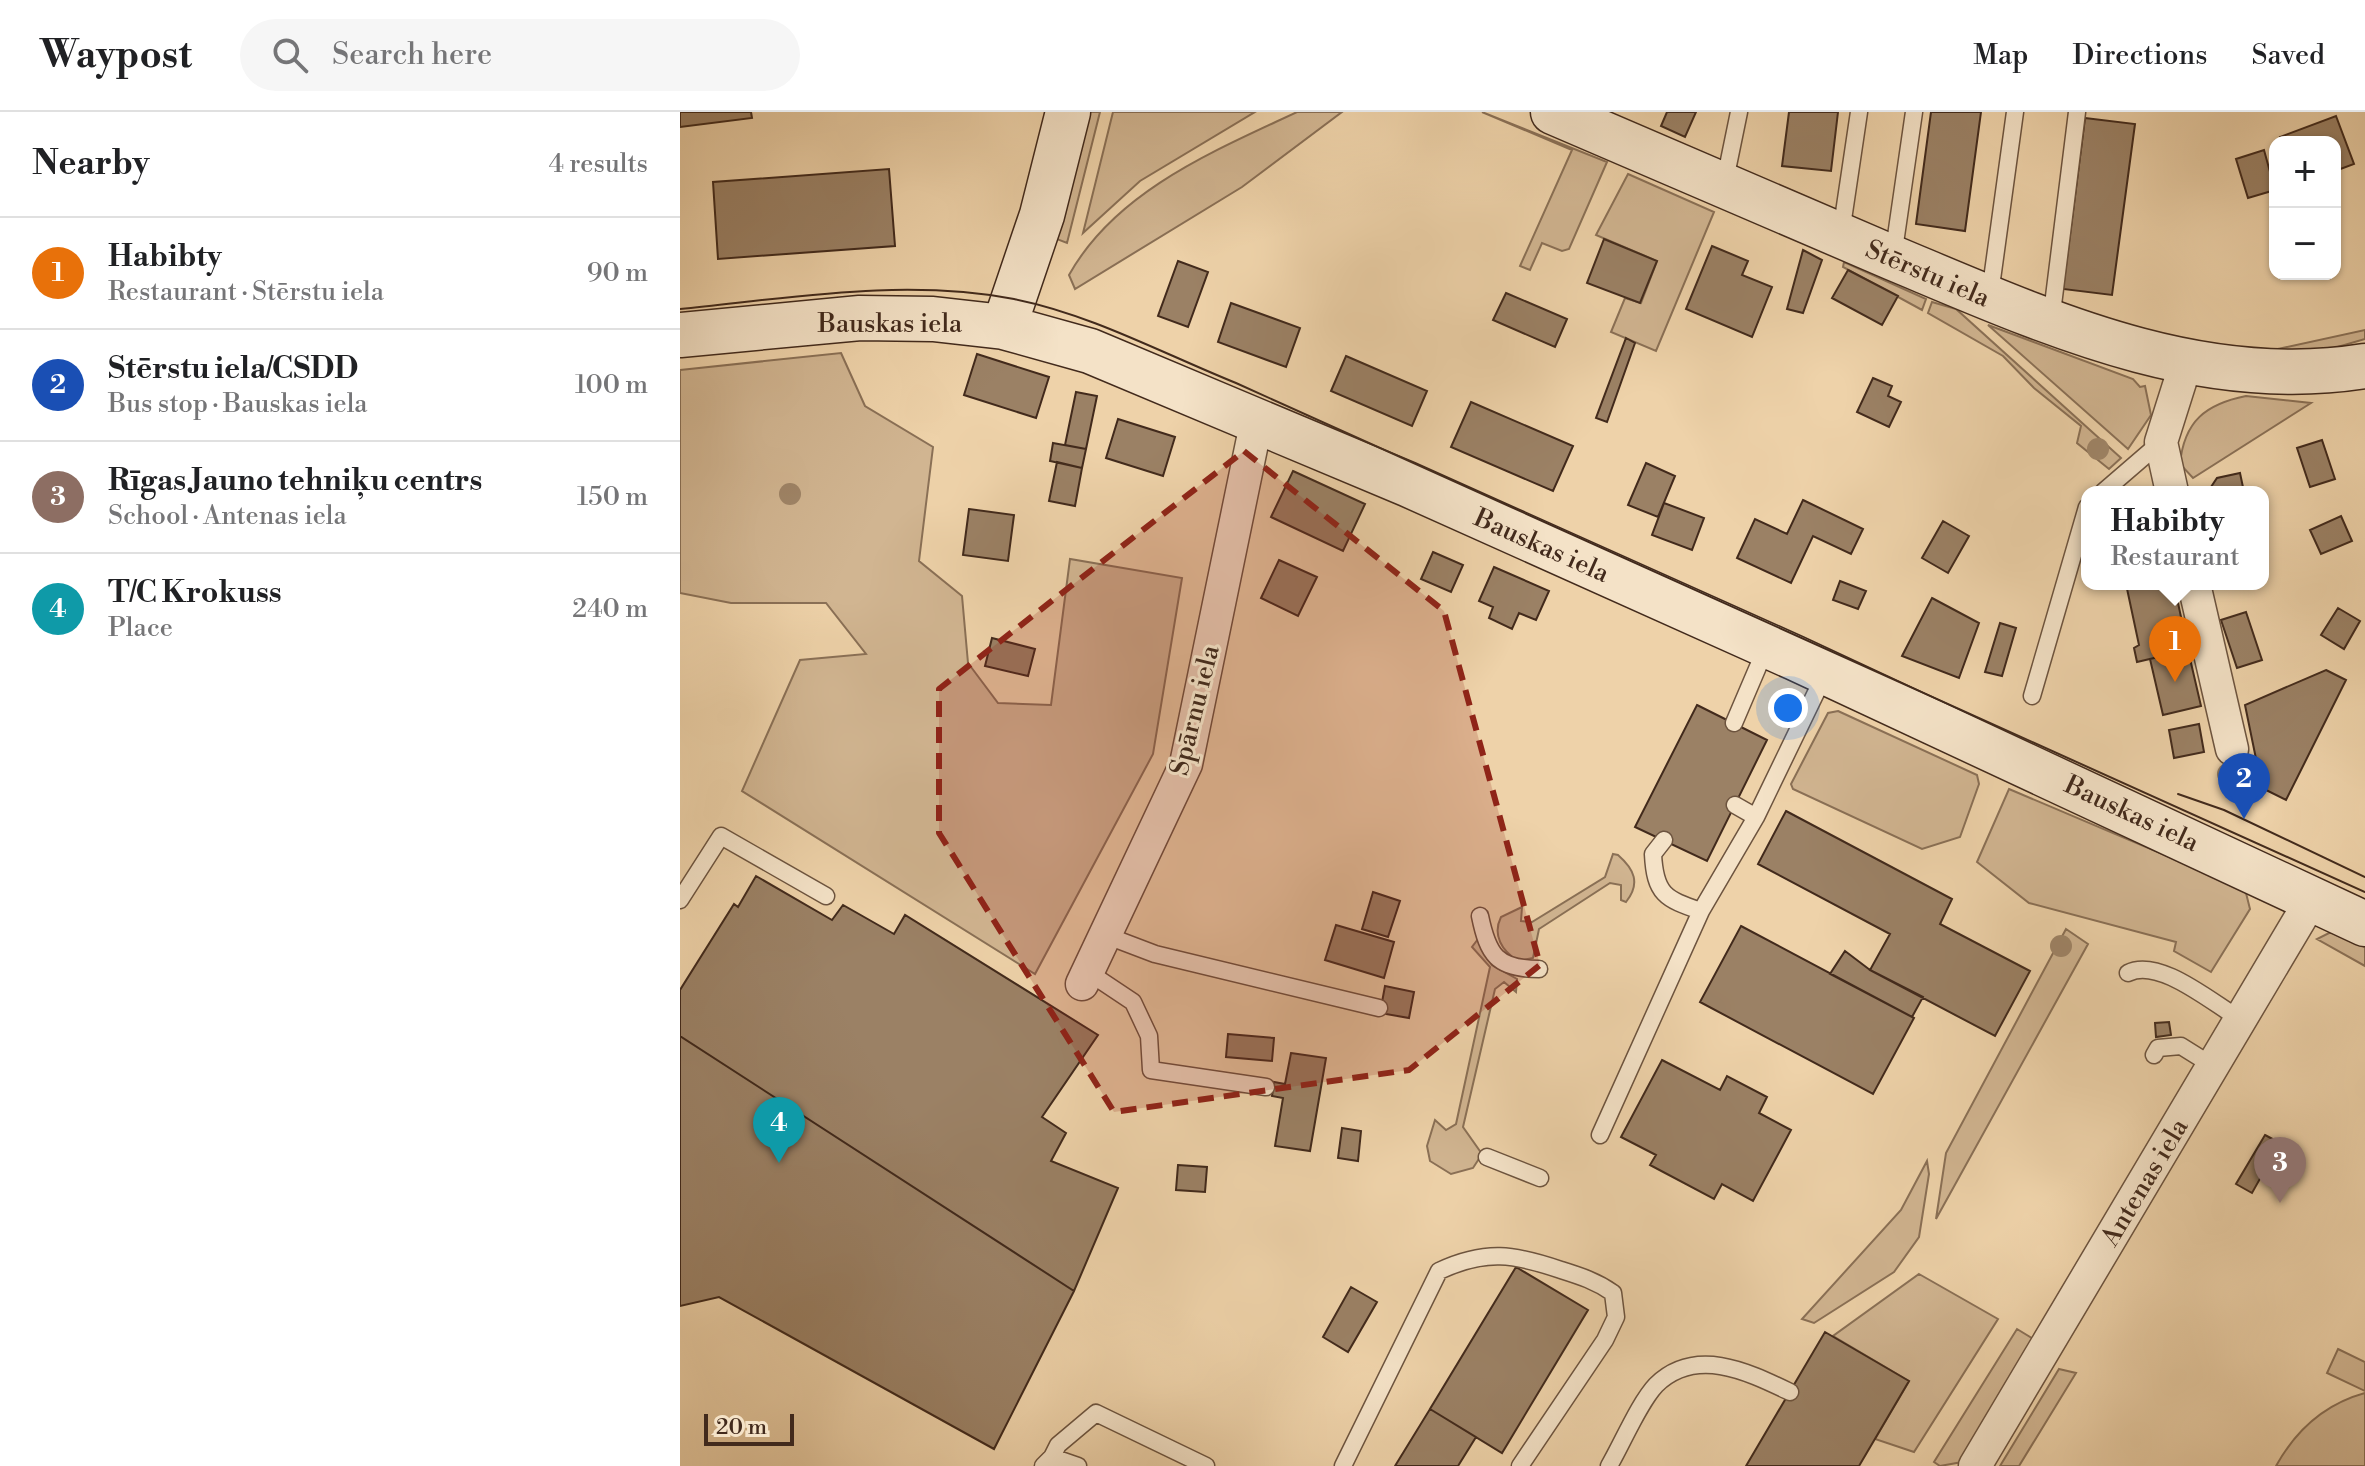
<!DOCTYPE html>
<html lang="en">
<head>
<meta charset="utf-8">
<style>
	body { margin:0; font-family:"Libre Bodoni",serif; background:#f6f6f6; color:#202124 }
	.controls { position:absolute; right:24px; top:24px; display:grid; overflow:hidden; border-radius:16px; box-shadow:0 2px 6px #0004 }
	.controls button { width:72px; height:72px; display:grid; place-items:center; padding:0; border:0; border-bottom:2px solid #e0e0e0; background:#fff; color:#202124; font:40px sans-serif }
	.scale { position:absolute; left:24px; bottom:20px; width:90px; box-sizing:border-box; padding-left:8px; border:4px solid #422a1c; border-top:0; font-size:22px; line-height:28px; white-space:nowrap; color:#422a1c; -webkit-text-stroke:6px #f4e2c7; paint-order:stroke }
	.you { position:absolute; left:1108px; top:596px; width:28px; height:28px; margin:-20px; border:6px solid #fff; border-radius:50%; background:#1a73e8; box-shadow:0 0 0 12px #1a73e833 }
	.badge { display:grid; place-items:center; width:52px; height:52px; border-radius:50%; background:#1a73e8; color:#fff; font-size:26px; font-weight:700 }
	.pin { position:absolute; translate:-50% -66px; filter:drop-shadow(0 2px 4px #0008) }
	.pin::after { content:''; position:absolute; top:42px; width:28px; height:24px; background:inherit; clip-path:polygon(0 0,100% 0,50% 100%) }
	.popup { position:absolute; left:1401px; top:374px; width:188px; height:104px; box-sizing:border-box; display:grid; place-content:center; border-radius:16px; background:#fff; filter:drop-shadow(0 2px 6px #0005); font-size:26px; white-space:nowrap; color:#757577 }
	.popup b { font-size:30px; color:#202124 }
	.popup::after { content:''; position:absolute; left:50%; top:100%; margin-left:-16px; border:16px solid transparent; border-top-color:#fff }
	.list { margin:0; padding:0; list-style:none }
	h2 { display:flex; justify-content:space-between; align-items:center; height:104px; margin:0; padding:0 32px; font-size:34px }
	h2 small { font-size:26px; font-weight:400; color:#757577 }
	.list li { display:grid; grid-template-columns:52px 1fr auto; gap:24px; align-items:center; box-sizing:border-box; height:112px; padding:0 32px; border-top:2px solid #e0e0e0 }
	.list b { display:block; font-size:30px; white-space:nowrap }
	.list p { margin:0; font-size:26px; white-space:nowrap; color:#757577 }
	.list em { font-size:26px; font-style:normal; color:#757577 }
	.icon { flex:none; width:44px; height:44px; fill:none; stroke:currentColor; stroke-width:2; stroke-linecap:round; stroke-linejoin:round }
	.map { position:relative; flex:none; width:1685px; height:1354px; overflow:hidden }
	header { display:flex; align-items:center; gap:48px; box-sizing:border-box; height:112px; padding:0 40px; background:#fff; border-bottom:2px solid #e0e0e0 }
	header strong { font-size:38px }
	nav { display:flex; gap:44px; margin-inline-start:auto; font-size:28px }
	.search { width:560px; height:72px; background:#f6f6f6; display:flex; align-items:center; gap:20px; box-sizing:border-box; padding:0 28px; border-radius:44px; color:#757577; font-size:30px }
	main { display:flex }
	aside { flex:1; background:#fff }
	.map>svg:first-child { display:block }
	.green { fill:#d1b591; stroke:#8a7056; stroke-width:2 }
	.building { fill:#9b8165; stroke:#422a1c; stroke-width:2 }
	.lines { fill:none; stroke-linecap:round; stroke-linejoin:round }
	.lane-casing { stroke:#6d543f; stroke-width:19 }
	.street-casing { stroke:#6d543f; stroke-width:35 }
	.secondary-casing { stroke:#422a1c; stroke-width:47 }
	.lane { stroke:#f4e2c7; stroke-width:16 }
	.street { stroke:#f4e2c7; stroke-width:32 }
	.secondary { stroke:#f4e2c7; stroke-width:44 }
	.tram { stroke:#422a1c; stroke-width:2 }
	.tree { fill:#9f8568 }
	.marked { fill:#8f2418; fill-opacity:0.2; stroke:#8f2418; stroke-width:6; stroke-dasharray:16 10; stroke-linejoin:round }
	.labels { text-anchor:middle; stroke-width:6; stroke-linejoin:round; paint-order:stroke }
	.street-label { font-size:26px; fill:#422a1c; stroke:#f4e2c7 }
</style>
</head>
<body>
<header>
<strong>Waypost</strong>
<div class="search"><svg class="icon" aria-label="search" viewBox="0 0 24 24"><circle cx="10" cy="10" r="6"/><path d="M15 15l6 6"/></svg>Search here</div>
<nav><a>Map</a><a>Directions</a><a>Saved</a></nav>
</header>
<main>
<aside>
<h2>Nearby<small>4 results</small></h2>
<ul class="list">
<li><span class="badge" style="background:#e8710a">1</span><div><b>Habibty</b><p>Restaurant · Stērstu iela</p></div><em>90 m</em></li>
<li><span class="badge" style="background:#1a4fb4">2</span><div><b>Stērstu iela/CSDD</b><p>Bus stop · Bauskas iela</p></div><em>100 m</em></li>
<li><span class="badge" style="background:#8d6e63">3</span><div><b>Rīgas Jauno tehniķu centrs</b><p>School · Antenas iela</p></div><em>150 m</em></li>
<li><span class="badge" style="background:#0f9aa8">4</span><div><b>T/C Krokuss</b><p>Place</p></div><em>240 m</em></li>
</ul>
</aside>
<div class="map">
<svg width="1685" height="1354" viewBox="0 0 1685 1354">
	<rect width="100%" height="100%" fill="#eed2a9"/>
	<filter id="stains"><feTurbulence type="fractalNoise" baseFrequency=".0025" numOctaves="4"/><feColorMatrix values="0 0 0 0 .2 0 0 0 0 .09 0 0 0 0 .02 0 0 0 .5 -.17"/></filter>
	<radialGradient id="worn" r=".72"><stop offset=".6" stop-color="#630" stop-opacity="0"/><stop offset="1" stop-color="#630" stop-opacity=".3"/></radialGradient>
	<path class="green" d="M405,0H420L387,131L374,126Z
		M433,0H575L460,69L403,121Z
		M617,0H662L562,75L395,177L389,163C436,79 534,39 617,0Z
		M802,0L927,50L889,137L882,139L862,131L850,158L840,154L892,38Z
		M948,62L1034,100L976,239L931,220L945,186L961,191L977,149L916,123Z
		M1164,150L1246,187L1242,198L1163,155Z
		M1252,190L1276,197L1441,346L1429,357L1397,331L1401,314L1354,276L1323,244L1248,201Z
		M1308,213L1453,267L1460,275L1465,274L1471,303L1448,337Z
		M1685,218V227L1637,241L1584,240Z
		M161,241L185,294L253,335L239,449L282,484L288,551L318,591L371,593L390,447L502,466L473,642L355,862L62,679L120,548L186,542L146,491H51L0,481V258Z
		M1566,284L1631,291L1513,366L1500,352C1504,309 1526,292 1566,284Z
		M1158,599L1297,663L1299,672L1280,725L1242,737L1113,677L1111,672L1148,601Z
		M1329,677L1565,777L1570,797L1531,860L1494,839L1496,830L1349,791L1297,750Z
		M933,742L938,743C954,757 961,771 946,790L941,788V773L930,771L859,817L853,846L838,849C822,839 812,823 821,805L842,795L841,809L852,810L925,765Z
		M1386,817L1408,832L1256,1107L1266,1041Z
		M1649,821H1658L1685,835V854L1637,827Z
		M798,827L812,853L837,867L836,880L824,870L815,877L783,1015L802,1042L793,1056L771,1062L750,1049L747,1034L755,1008L766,1018L776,1012L810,855L792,835Z
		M1247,1049L1249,1062L1239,1125L1214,1160L1134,1211L1122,1207L1221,1098Z
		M1239,1162L1318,1207L1234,1340L1195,1327L1229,1269L1153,1224Z
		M1337,1217L1355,1228L1282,1350L1260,1354L1254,1350Z
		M1658,1237L1685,1250V1279L1647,1261Z
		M1379,1257L1396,1261L1339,1354H1320Z
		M1685,1281V1354H1596C1616,1318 1645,1292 1685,1281Z"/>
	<path class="building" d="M0,0H71L72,6L0,15Z
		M987,0H1016L1005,25L981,14Z
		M1109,0H1158L1151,59L1102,54Z
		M1251,0H1301L1285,119L1236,112Z
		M1656,4L1674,52L1655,59V30H1602L1600,25Z
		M1405,6L1455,12L1432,183L1383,177Z
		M1584,38L1595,78L1568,86L1556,47Z
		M209,57L215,134L38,147L33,70Z
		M924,127L977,149L960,191L907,171Z
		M1032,134L1068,149L1062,163L1092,175L1072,225L1006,197Z
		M1123,138L1142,148L1123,201L1107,197Z
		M498,149L528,160L508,215L478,204Z
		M1168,158L1218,184L1202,213L1152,186Z
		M826,181L887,207L875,235L813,208Z
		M551,191L620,216L606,255L538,230Z
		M946,226L955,231L927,310L916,306Z
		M297,242L369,265L356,306L284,283Z
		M666,244L747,279L732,314L651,279Z
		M1193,266L1212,274L1208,284L1221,290L1209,315L1177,300Z
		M396,280L417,284L406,337L385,333Z
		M791,290L893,334L873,379L771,335Z
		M438,307L495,325L483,364L426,346Z
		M1642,328L1655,367L1630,375L1617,336Z
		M373,331L406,337L402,356L370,349Z
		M377,350L402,356L395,394L369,389Z
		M966,351L995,364L978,405L948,393Z
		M613,359L685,392L663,439L591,405Z
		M1560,361L1564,380H1532L1531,375L1537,366Z
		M1123,388L1183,417L1171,442L1133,424L1111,471L1057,446L1075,407L1107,422Z
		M984,391L1024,406L1012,438L972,423Z
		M289,397L334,403L328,449L283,443Z
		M1661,404L1672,429L1641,442L1630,418Z
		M1263,409L1289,424L1268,461L1242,446Z
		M753,440L783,453L771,480L741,467Z
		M599,448L637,465L618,504L581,486Z
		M814,455L869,479L856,508L839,501L832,517L809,506L813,495L799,489Z
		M1160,469L1186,479L1178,497L1153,488Z
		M1446,472H1494L1508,538L1457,550L1454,536L1459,533Z
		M1252,486L1299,511L1279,566L1222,544Z
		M1658,496L1680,509L1664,537L1641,523Z
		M1566,500L1582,548L1557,556L1541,508Z
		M1320,511L1336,516L1322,564L1305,560Z
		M312,526L355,537L348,564L305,554Z
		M1508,538L1521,594L1483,603L1470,547Z
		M1646,558L1666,568L1606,688L1582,676L1565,593Z
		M1017,593L1087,628L1027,749L955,715Z
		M1519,612L1524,640L1494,646L1489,618Z
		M1106,699L1272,787L1260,812L1350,859L1315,924L1190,858L1210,822L1078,752Z
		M76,764L152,808L163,793L214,822L225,803L418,923L362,1005L386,1021L371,1049L438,1076L394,1179L0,924V878L54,792L58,795Z
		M693,780L720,789L708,825L682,817Z
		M656,813L714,830L704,866L645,848Z
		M1061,814L1234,906L1193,982L1020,890Z
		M1165,839L1190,858L1243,885L1232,905L1150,862Z
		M705,874L734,880L729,906L700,901Z
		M1489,910L1491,923L1476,925L1475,911Z
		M548,922L594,926L592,949L546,945Z
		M0,924L394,1179L314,1337L39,1185L0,1194Z
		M611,941L646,946L630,1039L595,1034L603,986L592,984L594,970L605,972Z
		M982,948L1040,978L1047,964L1087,985L1079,1001L1111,1018L1073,1089L1042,1072L1034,1087L970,1053L976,1043L941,1025Z
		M662,1016L681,1019L678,1049L658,1046Z
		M1585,1023L1600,1031L1572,1081L1556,1072Z
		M498,1053L527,1055L525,1080L496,1078Z
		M836,1155L908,1198L822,1341L750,1297Z
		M671,1175L697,1190L668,1240L643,1225Z
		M1145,1220L1229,1269L1179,1354H1066Z
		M750,1297L796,1325L778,1354H715Z"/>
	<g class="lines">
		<g class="lane-casing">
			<path id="lane" d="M1044,73L1059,0
				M1161,121L1179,0
				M1213,145L1234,0
				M1310,182L1335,0
				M1371,209L1397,0
				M1423,380L1481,330
				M1352,584L1407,395
				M1054,611L1086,536
				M1055,693L1076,705L1145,562
				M984,728L973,742C975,782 985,787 1021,799
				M0,788L41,724L146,784
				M800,804C808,843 817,857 859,857
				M425,823L475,842L699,896
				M408,860L453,890L469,924L471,958L586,975
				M1448,861C1479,845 1532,891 1560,907
				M1474,943L1478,936L1501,934L1533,954
				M920,1023L1021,799L1076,705
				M807,1045L860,1066
				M372,1345L378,1333L416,1301L526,1354
				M363,1354L372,1345L398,1354
				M663,1354L759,1159C806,1137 834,1142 881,1158C900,1164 916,1169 933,1181L936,1205L925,1228L840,1354
				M929,1354C942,1332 959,1291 976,1273C1016,1234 1068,1260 1110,1280"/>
		</g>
		<g class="street-casing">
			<path id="street" d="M1492,380L1481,330L1506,251
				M1514,472L1552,637
				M402,872L506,652L577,307
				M1295,1354L1633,785"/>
		</g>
		<g class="secondary-casing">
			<path id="secondary" d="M873,0C987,49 1100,98 1213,146C1364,209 1518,281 1685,254
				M324,215L362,103L388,0
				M0,223L180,206L253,207L324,215L410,239L727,372L1115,546L1685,812"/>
		</g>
		<use href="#lane" class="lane"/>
		<use href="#street" class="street"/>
		<use href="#secondary" class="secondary"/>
		<path class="tram" d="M0,197C110,186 224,166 334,187C410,202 484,242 556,271L1685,780
			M1498,682L1544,698L1685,765"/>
	</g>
	<g class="tree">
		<circle cx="1418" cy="337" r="11"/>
		<circle cx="110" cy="382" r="11"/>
		<circle cx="1548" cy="662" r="11"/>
		<circle cx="1381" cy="834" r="11"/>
	</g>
	<path class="marked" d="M564,339L764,499L860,853L729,958L434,1000L259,721V577Z"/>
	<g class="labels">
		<g class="street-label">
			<text transform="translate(1248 161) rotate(23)" y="9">Stērstu iela</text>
			<text x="210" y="220">Bauskas iela</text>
			<text transform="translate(862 433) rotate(24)" y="9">Bauskas iela</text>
			<text transform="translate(514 598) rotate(-76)" y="9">Spārnu iela</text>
			<text transform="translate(1452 701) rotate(25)" y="9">Bauskas iela</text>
			<text transform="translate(1464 1070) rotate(-59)" y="9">Antenas iela</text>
		</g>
	</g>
	<rect width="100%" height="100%" filter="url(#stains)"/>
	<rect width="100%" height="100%" fill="url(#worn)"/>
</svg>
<div class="controls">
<button>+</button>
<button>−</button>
</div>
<div class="scale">20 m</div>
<div class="you"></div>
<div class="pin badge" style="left:1495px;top:570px;background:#e8710a">1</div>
<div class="popup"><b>Habibty</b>Restaurant</div>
<div class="pin badge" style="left:1564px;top:707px;background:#1a4fb4">2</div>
<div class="pin badge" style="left:1600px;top:1091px;background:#8d6e63">3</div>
<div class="pin badge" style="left:99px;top:1051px;background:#0f9aa8">4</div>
</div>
</main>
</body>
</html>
